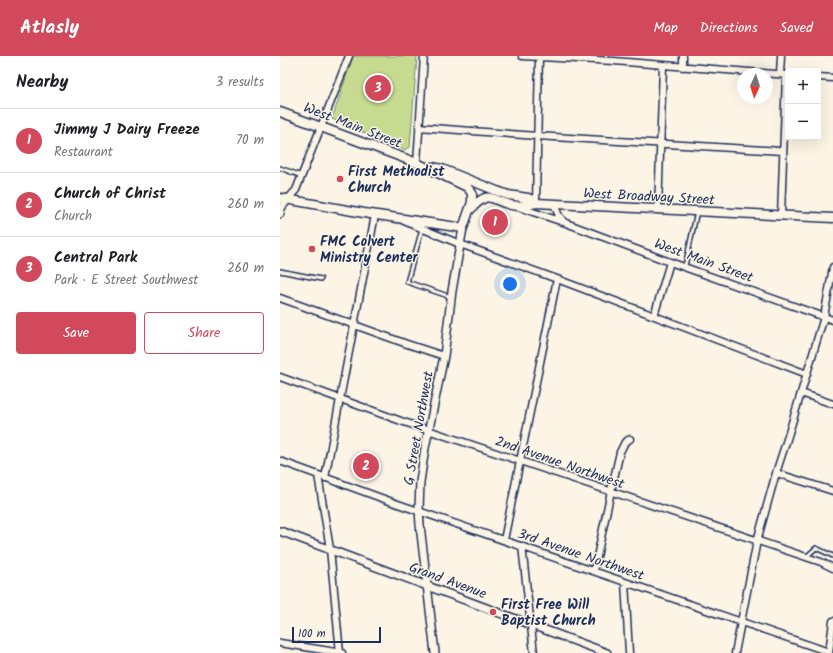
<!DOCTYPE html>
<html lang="en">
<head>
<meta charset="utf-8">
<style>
	body { margin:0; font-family:Kalam,sans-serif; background:#f2f2f2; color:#202124 }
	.controls { position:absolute; right:12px; top:12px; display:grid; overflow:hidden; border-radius:4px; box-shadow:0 4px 16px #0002 }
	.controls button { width:36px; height:36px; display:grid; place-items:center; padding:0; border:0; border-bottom:1px solid #e0e0e0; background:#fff; color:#202124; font:20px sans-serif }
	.compass { position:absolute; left:457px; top:12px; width:36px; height:36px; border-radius:50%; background:#fff; box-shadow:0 4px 16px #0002; rotate:184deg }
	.scale { position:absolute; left:12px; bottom:10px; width:89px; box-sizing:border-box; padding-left:4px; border:2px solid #1b2f5e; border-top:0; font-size:11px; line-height:14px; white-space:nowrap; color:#1b2f5e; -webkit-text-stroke:3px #fcf5e5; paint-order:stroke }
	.you { position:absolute; left:230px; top:228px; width:14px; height:14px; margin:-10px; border:3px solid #fff; border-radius:50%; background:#1a73e8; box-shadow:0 0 0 6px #1a73e833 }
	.badge { display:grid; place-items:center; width:26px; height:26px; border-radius:50%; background:#d1495b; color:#fff; font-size:13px; font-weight:700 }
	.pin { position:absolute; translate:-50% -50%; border:2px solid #fff; box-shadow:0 1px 4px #0006 }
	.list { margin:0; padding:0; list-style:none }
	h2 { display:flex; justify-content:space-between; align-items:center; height:52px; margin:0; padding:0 16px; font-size:17px }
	h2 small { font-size:13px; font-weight:400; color:#757577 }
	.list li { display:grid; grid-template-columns:26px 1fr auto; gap:12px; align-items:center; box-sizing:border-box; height:64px; padding:0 16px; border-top:1px solid #e0e0e0 }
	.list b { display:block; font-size:15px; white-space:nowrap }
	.list p { margin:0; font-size:13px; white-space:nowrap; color:#757577 }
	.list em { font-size:13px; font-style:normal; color:#757577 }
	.actions { display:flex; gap:8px; padding:12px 16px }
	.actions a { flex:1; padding:9px 0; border:1px solid #d1495b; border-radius:4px; text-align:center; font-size:14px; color:#d1495b }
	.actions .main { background:#d1495b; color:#fff }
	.map { position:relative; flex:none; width:553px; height:597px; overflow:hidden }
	header { display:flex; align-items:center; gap:24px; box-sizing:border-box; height:56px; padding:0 20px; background:#d1495b; color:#fff }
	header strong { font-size:19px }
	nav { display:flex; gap:22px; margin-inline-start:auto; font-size:14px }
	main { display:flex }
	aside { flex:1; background:#fff }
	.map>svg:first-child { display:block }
	.green { fill:#c7db90; stroke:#718577 }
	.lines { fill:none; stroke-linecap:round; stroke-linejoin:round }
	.service-casing { stroke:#1b2f5e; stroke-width:6 }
	.minor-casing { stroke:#1b2f5e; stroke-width:9 }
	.tertiary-casing { stroke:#1b2f5e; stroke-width:10 }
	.secondary-casing { stroke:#1b2f5e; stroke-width:11 }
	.service { stroke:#fcf5e5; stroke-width:3 }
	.minor { stroke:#fcf5e5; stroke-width:6 }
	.tertiary { stroke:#fcf5e5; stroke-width:7 }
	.secondary { stroke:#fcf5e5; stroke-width:8 }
	.poi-dot { fill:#d1495b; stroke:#fcf5e5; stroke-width:1.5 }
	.labels { text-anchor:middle; stroke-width:3; stroke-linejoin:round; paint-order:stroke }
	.street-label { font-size:14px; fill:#1b2f5e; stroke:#fcf5e5 }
	.poi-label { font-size:14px; font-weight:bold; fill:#1b2f5e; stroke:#fcf5e5; text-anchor:start }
</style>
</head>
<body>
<header>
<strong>Atlasly</strong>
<nav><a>Map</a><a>Directions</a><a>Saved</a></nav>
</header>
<main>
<aside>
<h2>Nearby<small>3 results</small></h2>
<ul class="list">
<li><span class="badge">1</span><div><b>Jimmy J Dairy Freeze</b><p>Restaurant</p></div><em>70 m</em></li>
<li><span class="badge">2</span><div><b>Church of Christ</b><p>Church</p></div><em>260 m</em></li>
<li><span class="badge">3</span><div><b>Central Park</b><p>Park · E Street Southwest</p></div><em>260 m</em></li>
</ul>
<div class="actions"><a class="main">Save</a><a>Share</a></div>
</aside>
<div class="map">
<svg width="553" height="597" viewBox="0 0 553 597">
	<rect width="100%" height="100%" fill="#fcf5e5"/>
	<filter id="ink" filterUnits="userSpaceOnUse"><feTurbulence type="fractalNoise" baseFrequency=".025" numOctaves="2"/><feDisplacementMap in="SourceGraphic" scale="8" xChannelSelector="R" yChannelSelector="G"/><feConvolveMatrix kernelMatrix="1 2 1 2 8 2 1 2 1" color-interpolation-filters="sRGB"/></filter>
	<g filter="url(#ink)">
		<path class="green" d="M73,0H135L137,1L130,91L124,94L52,63Z"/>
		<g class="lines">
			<g class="service-casing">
				<path id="service" d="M0,112L22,120
					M142,173L127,226L171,241
					M405,210L417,155
					M0,215L41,223
					M526,501L536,492L553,500"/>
			</g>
			<g class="minor-casing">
				<path id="minor" d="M242,0L334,5L508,19
					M403,11V0
					M500,18L501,0
					M538,21L553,22
					M139,71L257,80L503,95
					M137,107L144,0
					M8,143L16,134L69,0
					M256,147L259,0
					M274,148L279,160L284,166
					M238,151L286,167L390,206L553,264
					M378,154L383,10
					M501,160L506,19
					M124,165L180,188L277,223L527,318
					M0,242L127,288L164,300
					M374,260L390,206
					M0,321L121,365L541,506L553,512
					M521,337L553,348
					M0,405L115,447L549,596
					M496,417L553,435
					M38,419L50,493L60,597
					M45,422L95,159
					M224,484L277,223
					M242,490L254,597
					M314,515L331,435L340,396L345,386L350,383
					M345,526L349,597
					M0,587L62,597
					M455,597L461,566L477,485L496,417L508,380L544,261L553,211
					M549,597L553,565"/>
			</g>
			<g class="tertiary-casing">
				<path id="tertiary" d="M0,158L1,152L8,143
					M0,475L327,597
					M155,597L140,469L139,453L140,426L145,392L164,300L172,235L183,172"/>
			</g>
			<g class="secondary-casing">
				<path id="secondary" d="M0,56L41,71L137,107L187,131L192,137V146L183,172L84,157L0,142
					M152,111L162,113L217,135L228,139L248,142L256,147
					M191,153C210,133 210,144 231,149C239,151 248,149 256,147L553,162"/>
			</g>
			<use href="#service" class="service"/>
			<use href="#minor" class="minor"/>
			<use href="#tertiary" class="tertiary"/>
			<use href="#secondary" class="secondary"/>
		</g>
	</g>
	<g class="poi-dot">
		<circle cx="60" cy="123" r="4"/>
		<circle cx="32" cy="193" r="4"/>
		<circle cx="213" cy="556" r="4"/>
	</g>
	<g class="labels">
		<g class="street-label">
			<text transform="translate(73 69) rotate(21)" y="5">West Main Street</text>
			<text transform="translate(369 140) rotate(3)" y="5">West Broadway Street</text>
			<text transform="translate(424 204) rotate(20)" y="5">West Main Street</text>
			<text transform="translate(138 372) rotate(-80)" y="5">G Street Northwest</text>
			<text transform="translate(280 406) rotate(19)" y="5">2nd Avenue Northwest</text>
			<text transform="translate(301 498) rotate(19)" y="5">3rd Avenue Northwest</text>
			<text transform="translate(168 524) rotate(20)" y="5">Grand Avenue</text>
		</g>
		<g class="poi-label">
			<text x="68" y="120">First Methodist<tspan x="68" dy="16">Church</tspan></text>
			<text x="40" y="190">FMC Colvert<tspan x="40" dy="16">Ministry Center</tspan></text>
			<text x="221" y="553">First Free Will<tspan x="221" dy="16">Baptist Church</tspan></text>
		</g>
	</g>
</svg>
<div class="controls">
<button>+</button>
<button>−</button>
</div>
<svg class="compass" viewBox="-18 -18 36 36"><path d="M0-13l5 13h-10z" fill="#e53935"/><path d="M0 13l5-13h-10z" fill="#757577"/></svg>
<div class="scale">100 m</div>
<div class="you"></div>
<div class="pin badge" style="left:215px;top:166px">1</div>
<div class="pin badge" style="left:86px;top:410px">2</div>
<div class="pin badge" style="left:98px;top:32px">3</div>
</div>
</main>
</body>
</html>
